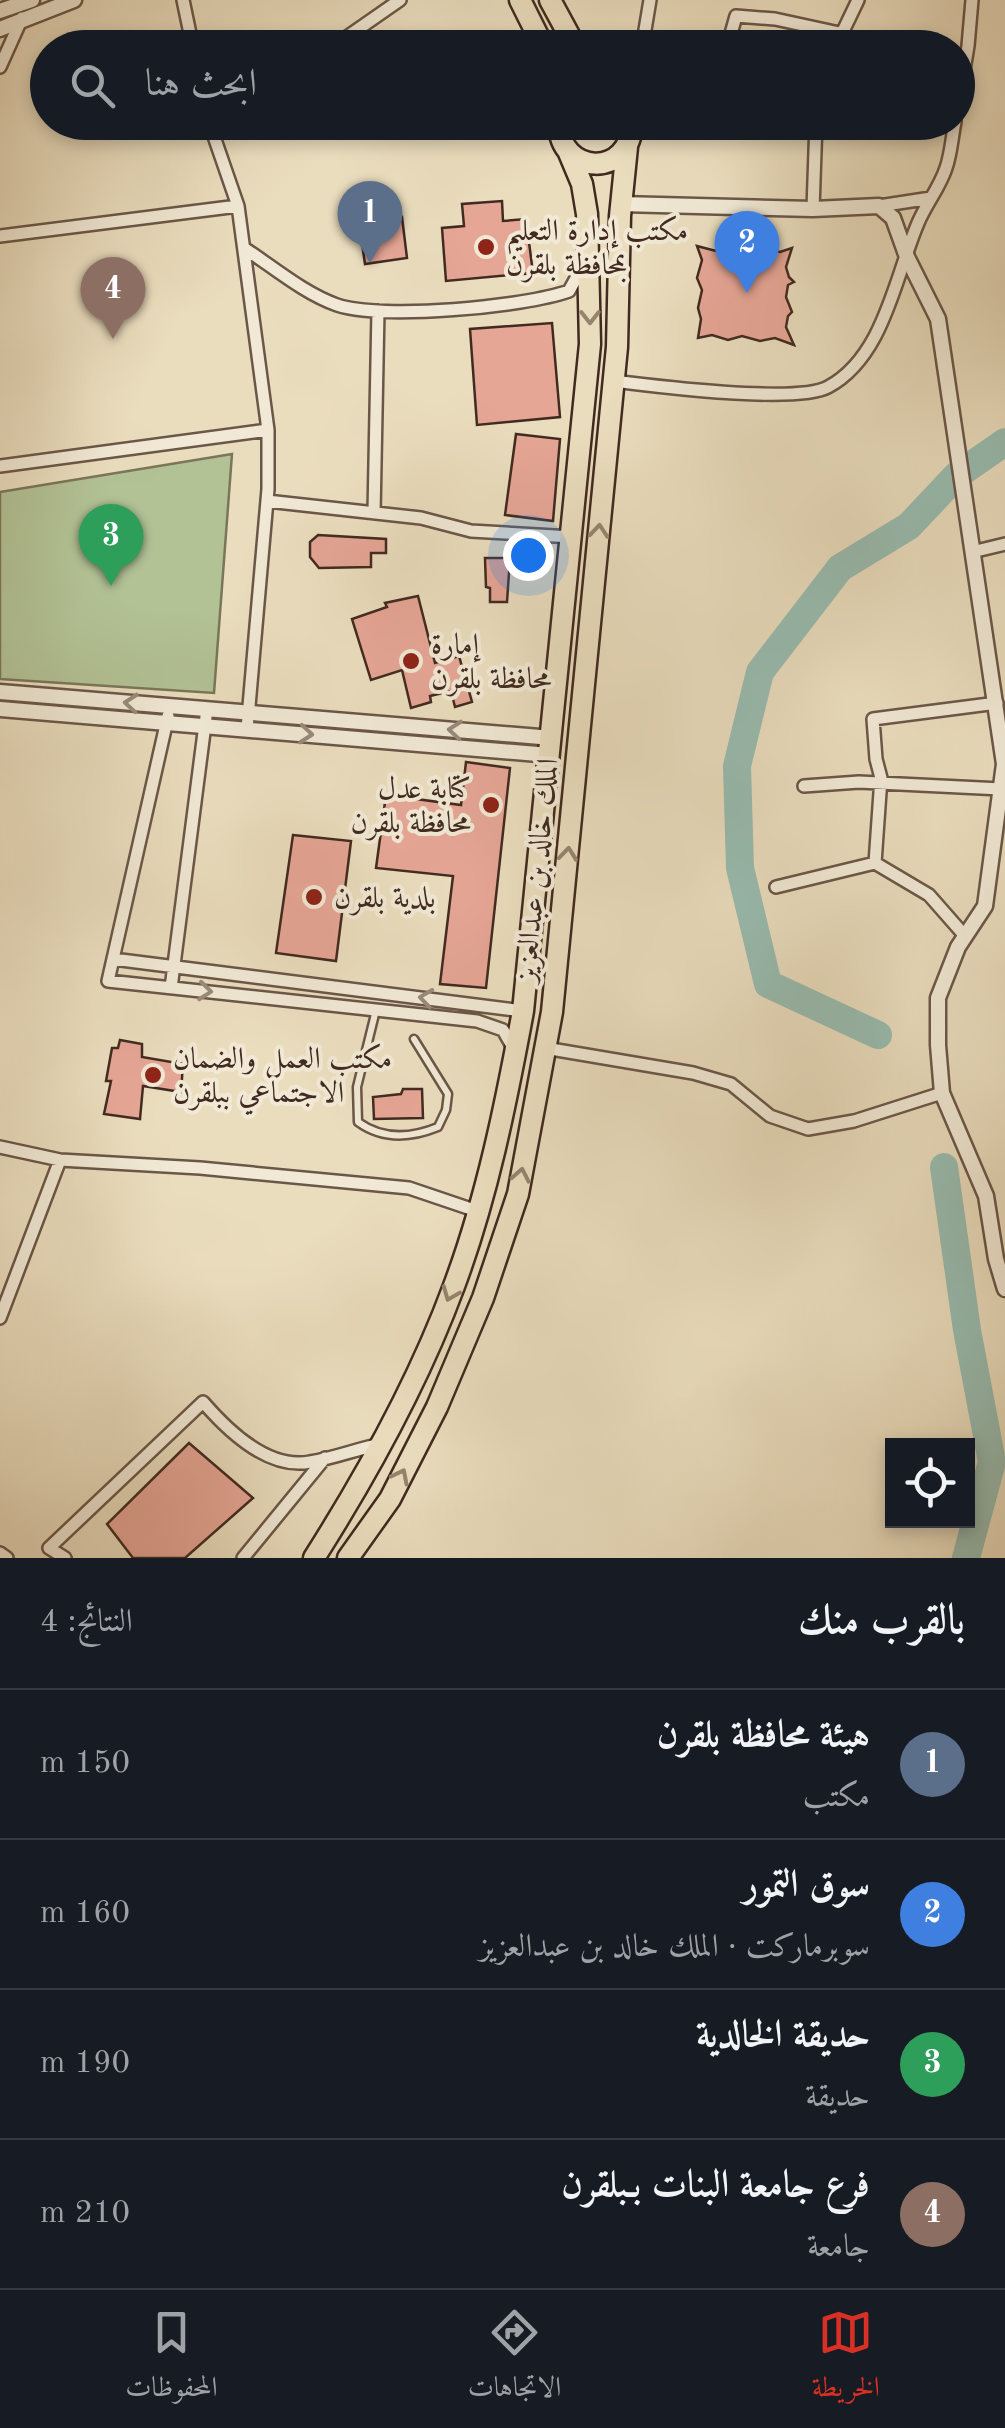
<!DOCTYPE html>
<html lang="ar">
<head>
<meta charset="utf-8">
<style>
	body { margin:0; font-family:"Old Standard TT",Amiri,serif; background:#242831; color:#f1f3f6; direction:rtl }
	.controls { position:absolute; right:30px; bottom:30px; display:grid; overflow:hidden; border-radius:0px; box-shadow:0 5px 15px #0003 }
	.controls button { width:90px; height:90px; display:grid; place-items:center; padding:0; border:0; border-bottom:2px solid #363941; background:#171b24; color:#f1f3f6; font:50px sans-serif }
	.you { position:absolute; left:528px; top:555px; width:35px; height:35px; margin:-25px; border:8px solid #fff; border-radius:50%; background:#1a73e8; box-shadow:0 0 0 15px #1a73e833 }
	.badge { display:grid; place-items:center; width:65px; height:65px; border-radius:50%; background:#d93025; color:#fff; font-size:32px; font-weight:700 }
	.pin { position:absolute; translate:-50% -82px; filter:drop-shadow(0 2px 5px #0008) }
	.pin::after { content:''; position:absolute; top:52px; width:35px; height:30px; background:inherit; clip-path:polygon(0 0,100% 0,50% 100%) }
	.list { margin:0; padding:0; list-style:none }
	h2 { display:flex; justify-content:space-between; align-items:center; height:130px; margin:0; padding:0 40px; font-size:42px }
	h2 small { font-size:32px; font-weight:400; color:#9ea1a6 }
	.list li { display:grid; grid-template-columns:65px 1fr auto; gap:30px; align-items:center; box-sizing:border-box; height:150px; padding:0 40px; border-top:2px solid #363941 }
	.list b { display:block; font-size:38px; white-space:nowrap }
	.list p { margin:0; font-size:32px; white-space:nowrap; color:#9ea1a6 }
	.list em { font-size:32px; font-style:normal; color:#9ea1a6 }
	.icon { flex:none; width:55px; height:55px; fill:none; stroke:currentColor; stroke-width:2; stroke-linecap:round; stroke-linejoin:round }
	.map { position:relative; flex:none; width:1005px; height:1558px; overflow:hidden; direction:ltr }
	.search { position:absolute; background:#171b24; box-shadow:0 5px 15px #0003; left:30px; right:30px; top:30px; height:110px; display:flex; align-items:center; gap:25px; box-sizing:border-box; padding:0 35px; border-radius:55px; color:#9ea1a6; font-size:38px }
	.sheet { height:730px; background:#171b24 }
	nav { display:flex; justify-content:space-around; align-items:center; box-sizing:border-box; height:140px; border-top:2px solid #363941; background:#171b24; font-size:28px; color:#9ea1a6 }
	nav a { display:grid; justify-items:center; gap:5px }
	nav .on { color:#d93025 }
	.map>svg:first-child { display:block }
	.green { fill:#b2c295; stroke:#7a765a; stroke-width:2.5 }
	.lines { fill:none; stroke-linecap:round; stroke-linejoin:round }
	.river { stroke:#98bcb0; stroke-width:28 }
	.building { fill:#e6a696; stroke:#412a20; stroke-width:2.5 }
	.service-casing { stroke:#6b5748; stroke-width:11 }
	.minor-casing { stroke:#6b5748; stroke-width:16 }
	.tertiary-casing { stroke:#6b5748; stroke-width:19 }
	.trunk-casing { stroke:#412a20; stroke-width:25 }
	.service { stroke:#f1e9d5; stroke-width:6 }
	.minor { stroke:#f1e9d5; stroke-width:11 }
	.tertiary { stroke:#f1e9d5; stroke-width:14 }
	.trunk { stroke:#eaddbe; stroke-width:20 }
	.oneway { stroke:#96846f }
	.oneway2 { stroke:#998a7a }
	.poi-dot { fill:#8f2418; stroke:#f1e9d5; stroke-width:4 }
	.labels { text-anchor:middle; stroke-width:8; stroke-linejoin:round; paint-order:stroke }
	.poi-label { font-size:30px; fill:#412a20; stroke:#f1e9d5; text-anchor:start }
	.street-label { font-size:30px; fill:#412a20; stroke:#f1e9d5 }
</style>
</head>
<body>
<div class="map">
<svg width="1005" height="1558" viewBox="0 0 1005 1558">
	<rect width="100%" height="100%" fill="#eaddbe"/>
	<filter id="stains"><feTurbulence type="fractalNoise" baseFrequency=".002" numOctaves="4"/><feColorMatrix values="0 0 0 0 .2 0 0 0 0 .09 0 0 0 0 .02 0 0 0 .5 -.17"/></filter>
	<radialGradient id="worn" r=".72"><stop offset=".6" stop-color="#630" stop-opacity="0"/><stop offset="1" stop-color="#630" stop-opacity=".3"/></radialGradient>
	<path class="green" d="M232,454L214,693L0,679V492Z"/>
	<g class="lines">
		<path class="river" d="M878,1035L768,984L740,868L737,766L760,672L840,568L909,526L956,476L1005,442
			M944,1167L967,1330L992,1462L966,1558"/>
	</g>
	<path class="building" d="M502,201L503,221L526,219L533,273L446,281L442,228L464,226L462,204Z
		M402,217L407,258L365,264L359,223Z
		M697,246L716,251L728,247L743,252L760,247L780,252L792,248L786,267L789,277L794,282L788,285L786,297L792,312L788,316L786,327L794,345L775,338L760,341L742,336L728,340L712,335L698,338L701,319L698,308L702,290L697,278L702,260Z
		M552,323L560,417L477,425L470,329Z
		M516,434L560,439L553,521L505,515Z
		M318,535L386,539V553H371V567L319,568L310,557V542Z
		M485,558H510L507,602H490V588L486,587Z
		M418,596L435,663L459,656L472,702L455,707L451,691L430,696L431,702L411,708L402,670L371,680L352,619L387,607L385,603Z
		M466,762L510,768L486,988L440,984L453,876L376,868L386,795L461,805Z
		M293,835L351,841L336,961L276,953Z
		M120,1040L142,1044V1057L183,1064L181,1092L143,1086L140,1119L104,1114L111,1081H106L112,1048H118Z
		M403,1089H422L423,1118L374,1119L373,1097L401,1094Z
		M189,1443L253,1498L185,1558H133L107,1524Z"/>
	<g class="lines">
		<g class="service-casing">
			<path id="service" d="M376,1010L357,1087L358,1122C383,1140 411,1138 438,1127L446,1110L448,1094L414,1039"/>
		</g>
		<g class="minor-casing">
			<path id="minor" d="M183,0L193,48
				M331,48L400,0
				M642,48L650,0
				M727,48L736,16L775,19L844,34
				M835,48L858,0
				M0,67L22,18
				M958,106L968,46L972,0
				M209,122L238,206L268,430V489L247,729
				M879,206L931,198
				M813,209L816,122
				M0,236L238,206
				M244,248C273,267 305,294 337,305C383,320 524,307 569,291L584,264
				M614,381C653,386 797,404 828,387C884,357 895,277 918,223C926,204 940,187 946,168C951,154 952,137 955,122
				M0,466L268,430
				M267,501L421,518L471,531L572,537
				M374,513L378,311
				M972,552L1005,544
				M168,716L108,981L477,1021L503,1030L515,1051
				M804,786L859,782L1001,789
				M776,887L875,863
				M965,936L929,895L875,863L881,778L876,759L873,719L997,703
				M113,959L523,1011
				M171,988L207,709
				M545,1048L693,1073L731,1084L770,1116L808,1129L854,1121L942,1093
				M0,1147L60,1160L200,1168L409,1188L477,1211
				M0,1318L60,1160
				M0,1553L7,1558
				M65,1558L49,1548L203,1402C228,1431 269,1470 310,1462C334,1458 357,1449 381,1444
				M243,1558L325,1458"/>
		</g>
		<g class="tertiary-casing">
			<path id="tertiary" d="M0,11L32,0
				M0,29L74,0
				M621,204L813,209L879,206L893,218L907,257L938,319L1004,764L985,906L958,947L938,998V1045L942,1093L986,1196L996,1259L1005,1289
				M0,692L552,738
				M0,709L550,755"/>
		</g>
		<g class="trunk-casing">
			<path id="trunk" d="M520,0L544,48
				M550,0L576,48
				M559,122C558,176 632,179 632,122
				M314,1558C368,1473 419,1381 454,1286C487,1198 506,1103 523,1011L590,344L587,214L582,184L569,153
				M348,1558L390,1499L437,1407L483,1298L518,1194L552,1012L617,347L620,216L627,147"/>
		</g>
		<use href="#service" class="service"/>
		<use href="#minor" class="minor"/>
		<use href="#tertiary" class="tertiary"/>
		<use href="#trunk" class="trunk"/>
	</g>
	<defs><path id="oneway-chevron" d="M-2-3.5L2.5 0L-2 3.5" fill="none" stroke-width="1.6" stroke-linecap="round" stroke-linejoin="round" transform="scale(2.5)"/></defs>
	<g class="oneway">
		<use href="#oneway-chevron" transform="translate(590 317) rotate(90)"/>
		<use href="#oneway-chevron" transform="translate(599 531) rotate(-85)"/>
		<use href="#oneway-chevron" transform="translate(568 854) rotate(-84)"/>
		<use href="#oneway-chevron" transform="translate(521 1175) rotate(-79)"/>
		<use href="#oneway-chevron" transform="translate(450 1294) rotate(112)"/>
		<use href="#oneway-chevron" transform="translate(401 1476) rotate(-63)"/>
	</g>
	<g class="oneway2">
		<use href="#oneway-chevron" transform="translate(131 703) rotate(-175)"/>
		<use href="#oneway-chevron" transform="translate(455 730) rotate(-175)"/>
		<use href="#oneway-chevron" transform="translate(306 734) rotate(5)"/>
		<use href="#oneway-chevron" transform="translate(205 991) rotate(6)"/>
		<use href="#oneway-chevron" transform="translate(426 998) rotate(-172)"/>
	</g>
	<g class="poi-dot">
		<circle cx="486" cy="247" r="10"/>
		<circle cx="411" cy="661" r="10"/>
		<circle cx="491" cy="805" r="10"/>
		<circle cx="314" cy="897" r="10"/>
		<circle cx="153" cy="1075" r="10"/>
	</g>
	<g class="labels">
		<g class="poi-label">
			<text x="506" y="240">مكتب إدارة التعليم<tspan x="506" dy="34">بمحافظة بلقرن</tspan></text>
			<text x="431" y="654">إمارة<tspan x="431" dy="34">محافظة بلقرن</tspan></text>
			<text x="471" y="798" text-anchor="end">كتابة عدل<tspan x="471" dy="34">محافظة بلقرن</tspan></text>
			<text x="334" y="907">بلدية بلقرن</text>
			<text x="173" y="1068">مكتب العمل والضمان<tspan x="173" dy="34">الاجتماعي ببلقرن</tspan></text>
		</g>
		<g class="street-label">
			<text transform="translate(536 870) rotate(-84)" y="10">الملك خالد بن عبدالعزيز</text>
		</g>
	</g>
	<rect width="100%" height="100%" filter="url(#stains)"/>
	<rect width="100%" height="100%" fill="url(#worn)"/>
</svg>
<div class="controls">
<button><svg class="icon" aria-label="locate" viewBox="0 0 24 24"><circle cx="12" cy="12" r="6"/><path d="M12 2v4M12 18v4M2 12h4M18 12h4"/></svg></button>
</div>
<div class="you"></div>
<div class="pin badge" style="left:370px;top:263px;background:#5c6f8a">1</div>
<div class="pin badge" style="left:747px;top:293px;background:#3f7fe0">2</div>
<div class="pin badge" style="left:111px;top:586px;background:#2e9e5b">3</div>
<div class="pin badge" style="left:113px;top:339px;background:#8d6e63">4</div>
<div class="search"><svg class="icon" aria-label="search" viewBox="0 0 24 24"><circle cx="10" cy="10" r="6"/><path d="M15 15l6 6"/></svg>ابحث هنا</div>
</div>
<section class="sheet">
<h2>بالقرب منك<small>النتائج: 4</small></h2>
<ul class="list">
<li><span class="badge" style="background:#5c6f8a">1</span><div><b>هيئة محافظة بلقرن</b><p>مكتب</p></div><em>150 m</em></li>
<li><span class="badge" style="background:#3f7fe0">2</span><div><b>سوق التمور</b><p>سوبرماركت · الملك خالد بن عبدالعزيز</p></div><em>160 m</em></li>
<li><span class="badge" style="background:#2e9e5b">3</span><div><b>حديقة الخالدية</b><p>حديقة</p></div><em>190 m</em></li>
<li><span class="badge" style="background:#8d6e63">4</span><div><b>فرع جامعة البنات بـبلقرن</b><p>جامعة</p></div><em>210 m</em></li>
</ul>
</section>
<nav>
<a class="on"><svg class="icon" aria-label="map" viewBox="0 0 24 24"><path d="M3 6l6-2 6 2 6-2v14l-6 2-6-2-6 2zM9 4v14M15 6v14"/></svg>الخريطة</a>
<a><svg class="icon" aria-label="directions" viewBox="0 0 24 24"><path d="M12 3l9 9-9 9-9-9zM9 14v-3h6M13 9l2 2-2 2"/></svg>الاتجاهات</a>
<a><svg class="icon" aria-label="saved" viewBox="0 0 24 24"><path d="M7 4h10v16l-5-4-5 4z"/></svg>المحفوظات</a>
</nav>
</body>
</html>
